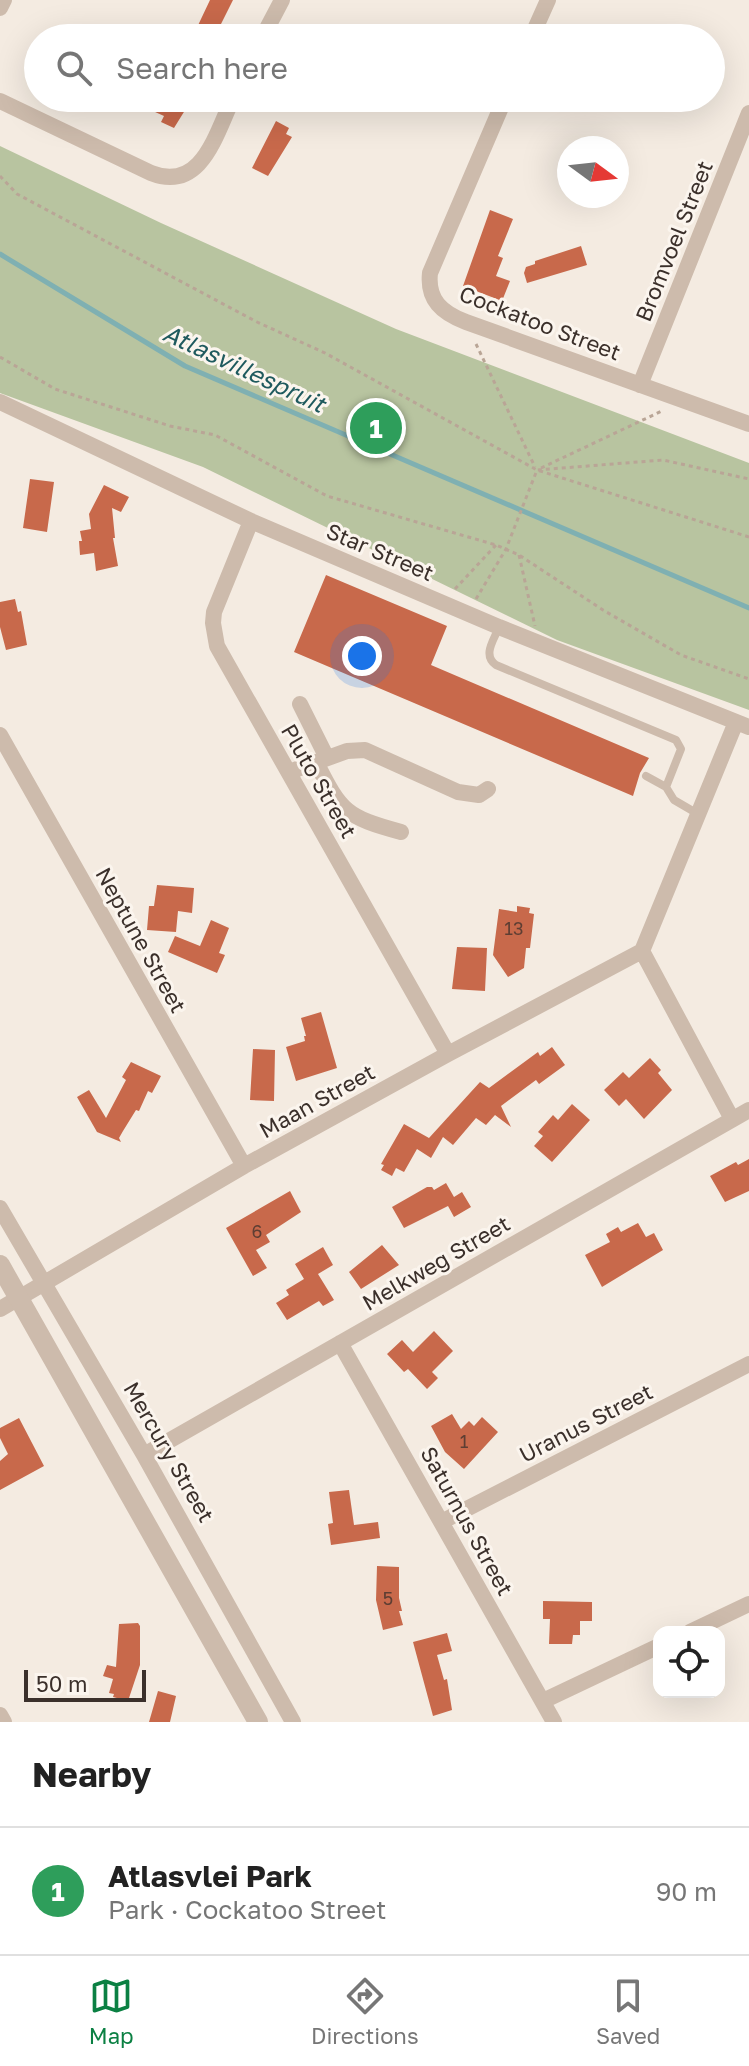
<!DOCTYPE html>
<html lang="en">
<head>
<meta charset="utf-8">
<style>
	body { margin:0; font-family:"Golos Text",sans-serif; background:#f2f2f2; color:#222 }
	.controls { position:absolute; right:24px; bottom:24px; display:grid; overflow:hidden; border-radius:16px; box-shadow:0 8px 32px #0002 }
	.controls button { width:72px; height:72px; display:grid; place-items:center; padding:0; border:0; border-bottom:2px solid #e0e0e0; background:#fff; color:#222; font:40px sans-serif }
	.compass { position:absolute; left:557px; top:136px; width:72px; height:72px; border-radius:50%; background:#fff; box-shadow:0 8px 32px #0002; rotate:105deg }
	.scale { position:absolute; left:24px; bottom:20px; width:122px; box-sizing:border-box; padding-left:8px; border:4px solid #3b302b; border-top:0; font-size:22px; line-height:28px; white-space:nowrap; color:#3b302b; -webkit-text-stroke:6px #fbf5ee; paint-order:stroke }
	.you { position:absolute; left:362px; top:656px; width:28px; height:28px; margin:-20px; border:6px solid #fff; border-radius:50%; background:#1a73e8; box-shadow:0 0 0 12px #1a73e833 }
	.badge { display:grid; place-items:center; width:52px; height:52px; border-radius:50%; background:#0b8043; color:#fff; font-size:26px; font-weight:700 }
	.pin { position:absolute; translate:-50% -50%; border:4px solid #fff; box-shadow:0 2px 8px #0006 }
	.list { margin:0; padding:0; list-style:none }
	h2 { display:flex; justify-content:space-between; align-items:center; height:104px; margin:0; padding:0 32px; font-size:34px }
	h2 small { font-size:26px; font-weight:400; color:#767676 }
	.list li { display:grid; grid-template-columns:52px 1fr auto; gap:24px; align-items:center; box-sizing:border-box; height:128px; padding:0 32px; border-top:2px solid #e0e0e0 }
	.list b { display:block; font-size:30px; white-space:nowrap }
	.list p { margin:0; font-size:26px; white-space:nowrap; color:#767676 }
	.list em { font-size:26px; font-style:normal; color:#767676 }
	.icon { flex:none; width:44px; height:44px; fill:none; stroke:currentColor; stroke-width:2; stroke-linecap:round; stroke-linejoin:round }
	.map { position:relative; flex:none; width:749px; height:1722px; overflow:hidden }
	.search { position:absolute; background:#fff; box-shadow:0 8px 32px #0002; left:24px; right:24px; top:24px; height:88px; display:flex; align-items:center; gap:20px; box-sizing:border-box; padding:0 28px; border-radius:44px; color:#767676; font-size:30px }
	.sheet { height:232px; background:#fff }
	nav { display:flex; justify-content:space-around; align-items:center; box-sizing:border-box; height:112px; border-top:2px solid #e0e0e0; background:#fff; font-size:22px; color:#767676 }
	nav a { display:grid; justify-items:center; gap:4px }
	nav .on { color:#0b8043 }
	.map>svg:first-child { display:block }
	.park { fill:#b8c4a0 }
	.lines { fill:none; stroke-linecap:round; stroke-linejoin:round }
	.stream { stroke:#7fb0b2; stroke-width:5 }
	.building { fill:#c8694b }
	.path { stroke:#b9a596; stroke-width:3; stroke-dasharray:4 4; stroke-linecap:butt }
	.service { stroke:#cdbbac; stroke-width:8 }
	.minor { stroke:#cdbbac; stroke-width:16 }
	.tertiary { stroke:#cdbbac; stroke-width:20 }
	.labels { text-anchor:middle; stroke-width:6; stroke-linejoin:round; paint-order:stroke }
	.number-label { font-size:18px; fill:#5e3e33 }
	.street-label { font-size:22px; fill:#3b302b; stroke:#fbf5ee }
	.water-label { font-size:24px; font-style:italic; fill:#1f5a5e; stroke:#fbf5ee }
</style>
</head>
<body>
<div class="map">
<svg width="749" height="1722" viewBox="0 0 749 1722">
	<rect width="100%" height="100%" fill="#f4ebe1"/>
	<path class="park" d="M0,146L161,223L396,329L749,463V710L557,640L203,467L0,393Z"/>
	<g class="lines">
		<path class="stream" d="M0,254L185,366L749,608"/>
	</g>
	<path class="building" d="M210,0H233L214,38H192Z
		M124,98H188L184,106L187,107L174,128L161,122L164,116Z
		M276,121L289,128L286,134L292,137L268,176L252,168Z
		M490,210L513,219L498,256L503,258L496,276L510,281L502,301L463,286Z
		M581,246L587,265L527,283L524,273L526,267L535,264V261Z
		M30,479L54,482L47,532L23,528Z
		M104,485L129,497L121,512L112,508L115,538H113L118,566L96,571L94,553L80,555L79,541H82L80,531L91,529L89,514Z
		M326,575L447,626L431,665L649,758L640,773L633,796L294,652Z
		M15,599L18,612L21,611L27,645L6,650L0,627V602Z
		M157,885L194,888L192,913L178,911L176,932L147,930L149,906H154Z
		M517,906L530,908L529,913L534,914L530,948H526L524,968L508,977L493,955L499,909L517,912Z
		M211,920L229,928L219,953L225,955L217,973L168,952L175,936L200,946Z
		M457,947L487,948L485,991L452,989Z
		M321,1012L337,1068L296,1081L286,1047L305,1041L304,1036H306L301,1018Z
		M552,1047L565,1065L539,1084L536,1080L501,1106L511,1127L495,1115L486,1125L476,1118L453,1145L443,1137L431,1158L417,1149L404,1172L396,1168L392,1176L381,1170L384,1165L381,1164L404,1124L429,1138L480,1082L489,1088L538,1052L540,1056Z
		M253,1049L275,1050L274,1101L250,1100Z
		M650,1058L661,1070L658,1073L672,1090L644,1119L626,1099L619,1106L604,1090L623,1072L629,1078Z
		M131,1062L161,1076L152,1093L148,1091L139,1111L136,1110L123,1131L119,1138L121,1142L97,1132L77,1097L89,1090L106,1118L126,1080L122,1077Z
		M572,1104L590,1120L552,1162L534,1146L543,1136L538,1132L553,1115L558,1120Z
		M749,1159V1191L725,1202L710,1176L736,1162L738,1165Z
		M446,1183L454,1197L462,1192L471,1207L454,1217L448,1206L404,1228L392,1207L427,1187H432L434,1190Z
		M290,1191L301,1212L266,1235L270,1242L256,1250L267,1268L253,1276L226,1228Z
		M638,1223L646,1237L654,1233L663,1250L602,1287L585,1255L610,1242L606,1234L618,1227L621,1232Z
		M382,1245L399,1265L361,1289L349,1272Z
		M323,1247L333,1265L318,1274L334,1300L323,1306L319,1301L287,1320L276,1303L289,1295L286,1290L304,1279L295,1264Z
		M434,1331L453,1351L432,1372L438,1378L427,1389L408,1369L404,1372L387,1354L402,1340L413,1352Z
		M452,1414L461,1429L469,1421L474,1426L482,1417L498,1432L464,1469L445,1452L431,1426Z
		M19,1418L44,1466L0,1490V1461L8,1454L0,1438V1428Z
		M349,1490L354,1525L378,1522L380,1538L331,1545L328,1524L333,1523L329,1492Z
		M377,1566L399,1567V1598L402,1611H399L403,1625L383,1630L376,1600Z
		M543,1601L592,1602V1621H580V1635H573L572,1644H549L550,1619H543Z
		M138,1623L140,1626V1665L128,1701L113,1697L114,1694L109,1693L113,1679L103,1676L107,1665L116,1667L119,1624Z
		M447,1633L452,1651L437,1655L444,1680L447,1679L452,1710L433,1716L413,1642Z
		M158,1691L176,1696L170,1722H149Z"/>
	<g class="lines">
		<path class="path" d="M0,176L17,194L257,322L325,353L537,470L749,537
			M476,344L535,467
			M0,357L55,389L170,426L215,435L327,496L496,545L519,555L603,610L681,655L749,679
			M541,468L664,410
			M519,555L535,626
			M455,589L496,545
			M476,599L506,549L537,470L663,460L749,479"/>
		<path class="service" d="M499,627C494,640 482,655 496,665L676,740L681,749L666,787L674,800L698,814
			M646,776L666,787"/>
		<path class="minor" d="M0,8L4,0
			M262,38L282,0
			M531,38L548,0
			M505,98L430,273C427,300 442,313 466,322L749,424
			M0,101L151,173C202,193 216,133 233,98
			M640,385L749,113
			M0,402L251,521L499,627L749,727
			M251,521L214,612L213,623L217,646L448,1054
			M300,704L327,758
			M0,735L244,1166
			M316,762C341,812 346,817 401,832
			M289,772L347,751L365,750L458,792L479,795L488,789
			M642,951L732,1119
			M0,1208L144,1455L293,1722
			M0,1309L244,1166L448,1054L642,951L736,722
			M340,1343L554,1722
			M144,1455L749,1110
			M443,1521L749,1364
			M690,1632L749,1604
			M543,1701L659,1646
			M0,1715L4,1722"/>
		<path class="tertiary" d="M0,1265L258,1722"/>
	</g>
	<g class="labels">
		<g class="number-label">
			<text x="514" y="935">13</text>
			<text x="257" y="1238">6</text>
			<text x="464" y="1448">1</text>
			<text x="388" y="1605">5</text>
		</g>
		<g class="street-label">
			<text transform="translate(674 241) rotate(-68)" y="8">Bromvoel Street</text>
			<text transform="translate(540 323) rotate(21)" y="8">Cockatoo Street</text>
			<text transform="translate(380 552) rotate(23)" y="8">Star Street</text>
			<text transform="translate(319 781) rotate(60)" y="8">Pluto Street</text>
			<text transform="translate(141 940) rotate(61)" y="8">Neptune Street</text>
			<text transform="translate(317 1101) rotate(-29)" y="8">Maan Street</text>
			<text transform="translate(436 1263) rotate(-30)" y="8">Melkweg Street</text>
			<text transform="translate(586 1423) rotate(-27)" y="8">Uranus Street</text>
			<text transform="translate(169 1452) rotate(60)" y="8">Mercury Street</text>
			<text transform="translate(467 1521) rotate(61)" y="8">Saturnus Street</text>
		</g>
		<g class="water-label">
			<text transform="translate(244 369) rotate(25)" y="8">Atlasvillespruit</text>
		</g>
	</g>
</svg>
<div class="controls">
<button><svg class="icon" aria-label="locate" viewBox="0 0 24 24"><circle cx="12" cy="12" r="6"/><path d="M12 2v4M12 18v4M2 12h4M18 12h4"/></svg></button>
</div>
<svg class="compass" viewBox="-18 -18 36 36"><path d="M0-13l5 13h-10z" fill="#e53935"/><path d="M0 13l5-13h-10z" fill="#767676"/></svg>
<div class="scale">50 m</div>
<div class="you"></div>
<div class="pin badge" style="left:376px;top:428px;background:#2e9e5b">1</div>
<div class="search"><svg class="icon" aria-label="search" viewBox="0 0 24 24"><circle cx="10" cy="10" r="6"/><path d="M15 15l6 6"/></svg>Search here</div>
</div>
<section class="sheet">
<h2>Nearby<small></small></h2>
<ul class="list">
<li><span class="badge" style="background:#2e9e5b">1</span><div><b>Atlasvlei Park</b><p>Park · Cockatoo Street</p></div><em>90 m</em></li>
</ul>
</section>
<nav>
<a class="on"><svg class="icon" aria-label="map" viewBox="0 0 24 24"><path d="M3 6l6-2 6 2 6-2v14l-6 2-6-2-6 2zM9 4v14M15 6v14"/></svg>Map</a>
<a><svg class="icon" aria-label="directions" viewBox="0 0 24 24"><path d="M12 3l9 9-9 9-9-9zM9 14v-3h6M13 9l2 2-2 2"/></svg>Directions</a>
<a><svg class="icon" aria-label="saved" viewBox="0 0 24 24"><path d="M7 4h10v16l-5-4-5 4z"/></svg>Saved</a>
</nav>
</body>
</html>
